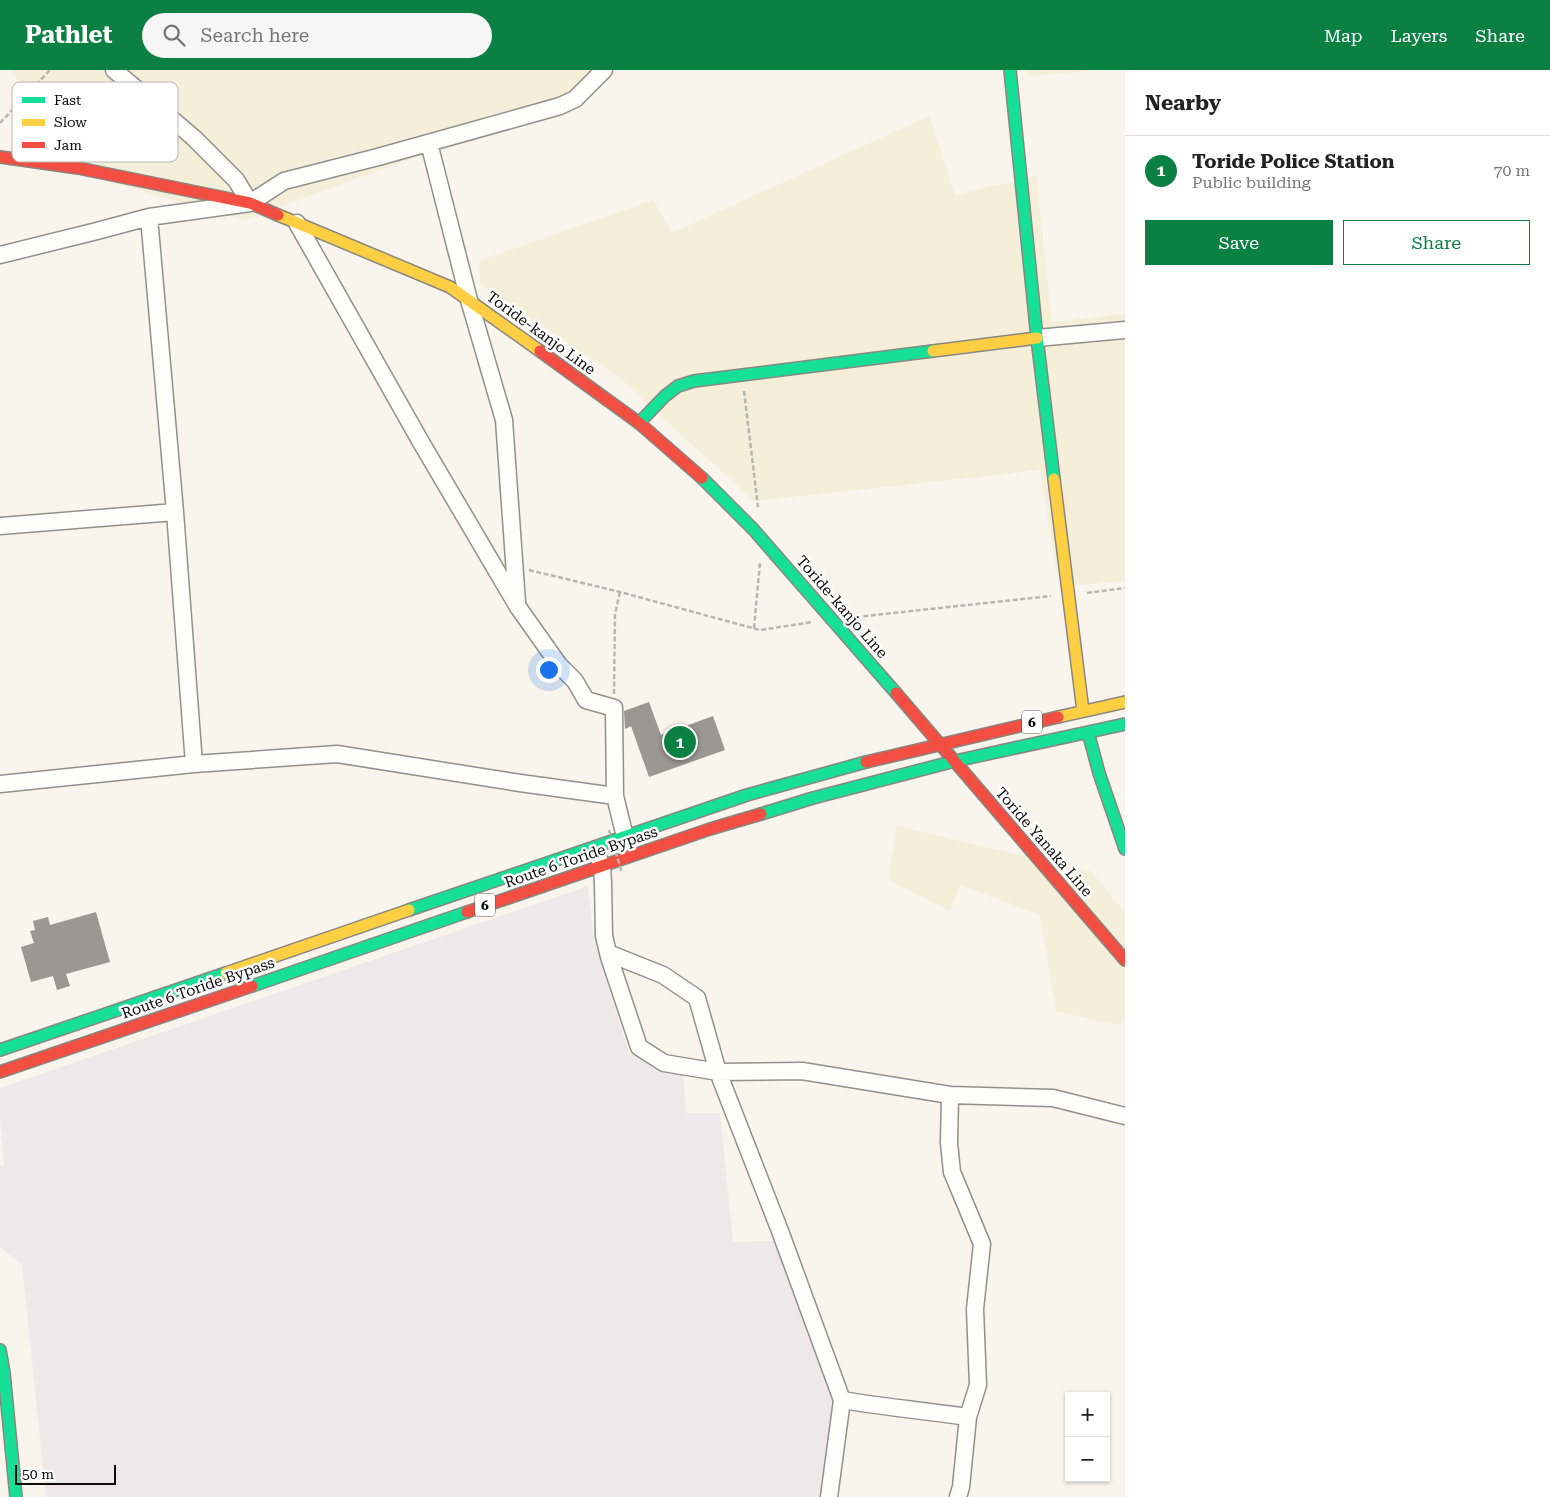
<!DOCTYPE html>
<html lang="en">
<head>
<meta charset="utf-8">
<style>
	body { margin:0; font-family:"Roboto Serif",serif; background:#f6f6f6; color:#222 }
	.controls { position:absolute; right:15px; bottom:15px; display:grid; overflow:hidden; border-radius:0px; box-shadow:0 1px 4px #0004 }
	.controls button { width:45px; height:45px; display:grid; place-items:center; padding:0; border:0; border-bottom:1px solid #e0e0e0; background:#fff; color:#222; font:25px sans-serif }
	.scale { position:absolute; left:15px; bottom:12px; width:101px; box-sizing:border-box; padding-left:5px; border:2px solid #0a0a0a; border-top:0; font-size:14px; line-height:18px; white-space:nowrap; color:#0a0a0a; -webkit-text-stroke:4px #fff; paint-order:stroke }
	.you { position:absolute; left:548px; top:599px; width:18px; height:18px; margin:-12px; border:4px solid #fff; border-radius:50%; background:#1a73e8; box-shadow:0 0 0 8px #1a73e833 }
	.badge { display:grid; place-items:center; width:32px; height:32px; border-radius:50%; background:#0b8043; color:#fff; font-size:16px; font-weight:700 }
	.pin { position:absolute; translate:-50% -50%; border:2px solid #fff; box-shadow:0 1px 5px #0006 }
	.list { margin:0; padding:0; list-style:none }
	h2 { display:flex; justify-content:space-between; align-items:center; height:65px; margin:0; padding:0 20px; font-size:21px }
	h2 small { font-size:16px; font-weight:400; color:#767676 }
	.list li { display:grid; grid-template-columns:32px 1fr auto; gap:15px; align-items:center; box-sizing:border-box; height:70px; padding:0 20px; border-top:1px solid #e0e0e0 }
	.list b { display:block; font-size:19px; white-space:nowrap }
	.list p { margin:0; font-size:16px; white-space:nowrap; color:#767676 }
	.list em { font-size:16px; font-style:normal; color:#767676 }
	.actions { display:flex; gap:10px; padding:15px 20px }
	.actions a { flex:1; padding:11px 0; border:1px solid #0b8043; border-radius:0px; text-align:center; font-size:18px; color:#0b8043 }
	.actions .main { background:#0b8043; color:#fff }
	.icon { flex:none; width:28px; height:28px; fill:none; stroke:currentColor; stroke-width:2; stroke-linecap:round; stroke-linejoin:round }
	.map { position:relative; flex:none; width:1125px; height:1427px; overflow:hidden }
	header { display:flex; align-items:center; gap:30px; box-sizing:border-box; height:70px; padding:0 25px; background:#0b8043; color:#fff }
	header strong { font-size:24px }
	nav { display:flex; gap:28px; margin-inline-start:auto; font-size:18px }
	.search { width:350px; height:45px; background:#f6f6f6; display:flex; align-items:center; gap:12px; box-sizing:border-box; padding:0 18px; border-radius:28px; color:#767676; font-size:19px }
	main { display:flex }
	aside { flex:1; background:#fff }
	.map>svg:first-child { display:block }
	.industrial { fill:#efe8ea }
	.farmland { fill:#f5eed9 }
	.building { fill:#9b9893 }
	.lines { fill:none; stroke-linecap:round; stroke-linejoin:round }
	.street-casing { stroke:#92908c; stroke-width:19 }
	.fast-casing { stroke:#888682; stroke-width:14 }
	.slow-casing { stroke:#888682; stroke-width:14 }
	.jam-casing { stroke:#888682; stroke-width:14 }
	.path { stroke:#b7b6b5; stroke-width:2.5; stroke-dasharray:5 2.5; stroke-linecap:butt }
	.street { stroke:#fefefc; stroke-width:16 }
	.fast { stroke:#16e098; stroke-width:11 }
	.slow { stroke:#ffcf43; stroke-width:11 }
	.jam { stroke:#f24e42; stroke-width:11 }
	.path-bridge { stroke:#b7b6b5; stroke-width:2.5; stroke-dasharray:5 2.5; stroke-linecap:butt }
	.labels { text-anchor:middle; stroke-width:5; stroke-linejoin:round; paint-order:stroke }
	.shield { fill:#fff; stroke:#545454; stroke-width:1 }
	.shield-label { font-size:14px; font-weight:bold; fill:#0a0a0a }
	.street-label { font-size:15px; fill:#0a0a0a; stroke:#fff }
	.key { fill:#fff; stroke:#b6b6b6; stroke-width:1 }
	.key-label { font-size:14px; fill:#0a0a0a }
</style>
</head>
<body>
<header>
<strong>Pathlet</strong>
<div class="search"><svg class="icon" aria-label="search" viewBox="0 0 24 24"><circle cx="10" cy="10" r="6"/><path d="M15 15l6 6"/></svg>Search here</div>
<nav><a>Map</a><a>Layers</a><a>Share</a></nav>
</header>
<main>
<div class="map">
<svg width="1125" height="1427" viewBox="0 0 1125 1427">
	<rect width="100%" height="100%" fill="#f9f5ec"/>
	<path class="industrial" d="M588,816L594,870L629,983L683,1005L686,1043H720L733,1172L776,1171L832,1327L825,1405L821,1427H46L22,1195L0,1177V1097L4,1096L0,1049V1018Z"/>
	<path class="farmland" d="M9,0H596L575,29L244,150L116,114Z
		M1028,0H1101L1028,6Z
		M929,46L955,125L1036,106L1052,252L1125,244V511L1059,517L1040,400L754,431L616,305L480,214L479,191L653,130L672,163Z
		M897,756L1092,802L1121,838H1125V952L1116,955L1056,941L1040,845L960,815L950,841L888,810Z"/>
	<path class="building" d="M649,632L661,665L713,646L725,680L649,707L631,656L625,659L624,641Z
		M96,842L110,892L66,904L70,916L57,920L53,906L31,912L21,877L34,873L30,861L35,860L33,851L48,847L50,855Z"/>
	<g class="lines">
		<g class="street-casing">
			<path id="street" d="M114,0L194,68L236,110L250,133
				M429,73L469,230L504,350L517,532
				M149,147L175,442L194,694
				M297,153L422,374L518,537L559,595L575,611L586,630L614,638L615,726L625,767
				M0,185L97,161L149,147L250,133L284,111L378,87L560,36L575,29L604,0
				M1037,268L1125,260
				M0,456L175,442
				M0,714L194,694L337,684L520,713L615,726
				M599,789L602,796L603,813L604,866L609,887L639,977L664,993L718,1002L697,928L663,905L608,883
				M842,1330C884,1337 926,1341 968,1347L978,1315L975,1239L982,1174L952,1102L949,1073L950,1025
				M829,1427L842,1330L780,1161L718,1002L802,1001L950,1025L1053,1028L1125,1046
				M958,1427L961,1417L968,1347"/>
		</g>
		<g class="fast-casing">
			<path id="fast" d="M1010,0L1037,268L1054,409
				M639,353L665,326L678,316L694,311L933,281
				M702,408L753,459L896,623
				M1088,662L1099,703L1125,779
				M761,744L813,728L955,691L1125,654
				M409,840L747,725L866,692
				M252,916L467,842
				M0,980L226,903
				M0,1280L4,1303L16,1427"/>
		</g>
		<g class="slow-casing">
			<path id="slow" d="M278,145L450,217L540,281
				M933,281L1037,268
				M1054,409L1083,641
				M1058,647L1125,632
				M226,903L409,840"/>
		</g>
		<g class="jam-casing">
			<path id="jam" d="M0,87L78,98L250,133L278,145
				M540,281L639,353L702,408
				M896,623L1125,890
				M866,692L1058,647
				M467,842L710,759L761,744
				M0,1002L252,916"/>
		</g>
		<path class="path" d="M0,53L50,0
			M744,321L758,437
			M529,500L620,522L760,560L813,552
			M1087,523L1125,518
			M856,547L1051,526
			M754,558L760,493
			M614,624L615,544L620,522"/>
		<use href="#street" class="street"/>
		<use href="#fast" class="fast"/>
		<use href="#slow" class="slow"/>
		<use href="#jam" class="jam"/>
		<path class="path-bridge" d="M609,760L622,803"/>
	</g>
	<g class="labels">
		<g class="shield">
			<rect x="1022" y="640.5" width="20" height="23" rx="4"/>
			<rect x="475" y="823.5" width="20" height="23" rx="4"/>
		</g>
		<g class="shield-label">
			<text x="1032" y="657">6</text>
			<text x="485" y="840">6</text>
		</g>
		<g class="street-label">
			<text transform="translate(541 263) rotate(36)" y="5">Toride-kanjo Line</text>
			<text transform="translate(842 537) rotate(49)" y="5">Toride-kanjo Line</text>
			<text transform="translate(1044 772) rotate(49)" y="5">Toride Yanaka Line</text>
			<text transform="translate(581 787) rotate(-19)" y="5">Route 6 Toride Bypass</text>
			<text transform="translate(198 918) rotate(-19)" y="5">Route 6 Toride Bypass</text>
		</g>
	</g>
	<rect x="12" y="12" width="166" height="80" rx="8" class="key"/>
	<rect x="22" y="27" width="23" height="6" fill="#16e098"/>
	<rect x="22" y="49" width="23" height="7" fill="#ffcf43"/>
	<rect x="22" y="72" width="23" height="6" fill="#f24e42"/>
	<g class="key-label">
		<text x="54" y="35">Fast</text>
		<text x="54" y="57">Slow</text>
		<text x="54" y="80">Jam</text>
	</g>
</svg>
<div class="controls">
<button>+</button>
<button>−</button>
</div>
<div class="scale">50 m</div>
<div class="you"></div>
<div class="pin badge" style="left:680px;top:672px">1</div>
</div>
<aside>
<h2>Nearby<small></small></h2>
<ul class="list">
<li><span class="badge">1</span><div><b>Toride Police Station</b><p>Public building</p></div><em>70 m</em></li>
</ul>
<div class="actions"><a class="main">Save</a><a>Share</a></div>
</aside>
</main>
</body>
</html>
